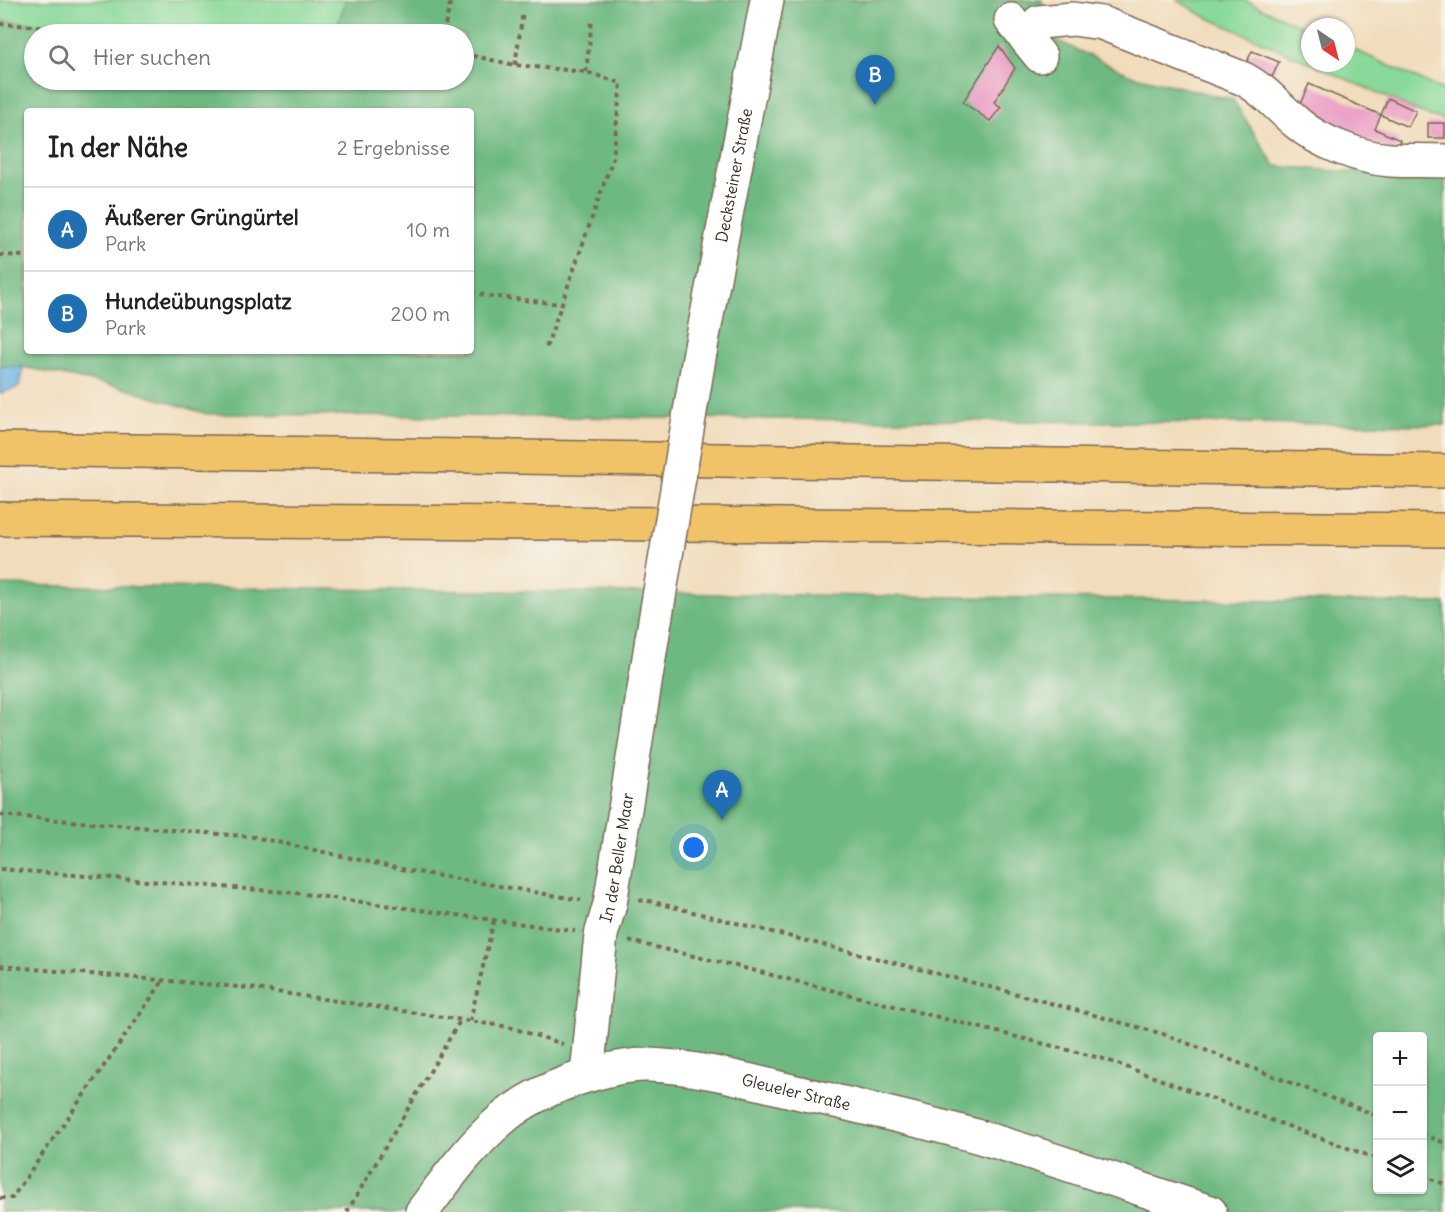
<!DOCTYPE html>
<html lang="de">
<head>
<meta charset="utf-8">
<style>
	body { margin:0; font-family:Delius,sans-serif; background:#f6f6f6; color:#222 }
	.controls { position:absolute; right:18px; bottom:18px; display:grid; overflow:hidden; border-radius:6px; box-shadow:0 2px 4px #0004 }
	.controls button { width:54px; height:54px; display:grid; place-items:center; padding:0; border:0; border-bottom:2px solid #e0e0e0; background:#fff; color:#222; font:30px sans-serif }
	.compass { position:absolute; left:1301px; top:18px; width:54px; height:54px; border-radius:50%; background:#fff; box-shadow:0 2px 4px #0004; rotate:145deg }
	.you { position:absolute; left:694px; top:848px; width:21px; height:21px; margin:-15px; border:4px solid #fff; border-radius:50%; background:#1a73e8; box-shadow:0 0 0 9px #1a73e833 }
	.badge { display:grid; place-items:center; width:39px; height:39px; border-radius:50%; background:#1f6fb2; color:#fff; font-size:20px; font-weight:700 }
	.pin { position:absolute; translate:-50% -50px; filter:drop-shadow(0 2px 3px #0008) }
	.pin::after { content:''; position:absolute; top:32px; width:21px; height:18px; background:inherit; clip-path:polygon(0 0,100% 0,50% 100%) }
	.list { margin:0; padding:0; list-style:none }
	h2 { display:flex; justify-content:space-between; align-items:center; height:78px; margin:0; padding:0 24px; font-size:26px }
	h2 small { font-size:20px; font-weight:400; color:#767676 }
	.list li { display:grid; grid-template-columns:39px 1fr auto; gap:18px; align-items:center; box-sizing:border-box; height:84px; padding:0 24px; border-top:2px solid #e0e0e0 }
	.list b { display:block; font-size:22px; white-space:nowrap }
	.list p { margin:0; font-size:20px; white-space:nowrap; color:#767676 }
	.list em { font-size:20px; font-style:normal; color:#767676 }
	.icon { flex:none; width:33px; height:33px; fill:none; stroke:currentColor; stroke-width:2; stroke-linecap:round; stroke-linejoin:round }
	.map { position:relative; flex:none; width:1445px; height:1212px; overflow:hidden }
	.search { position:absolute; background:#fff; box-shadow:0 2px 4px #0004; left:24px; top:24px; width:450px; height:66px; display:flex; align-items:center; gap:15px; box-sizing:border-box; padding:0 21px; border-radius:33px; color:#767676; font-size:22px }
	.panel { position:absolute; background:#fff; box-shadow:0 2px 4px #0004; left:24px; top:108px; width:450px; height:246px; border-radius:6px }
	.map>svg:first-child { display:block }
	.green { fill:#88d99a; stroke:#62825c; stroke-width:1.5 }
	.forest { fill:#6eb982; stroke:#547250; stroke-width:1.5; fill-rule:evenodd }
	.water { fill:#6fb4e5; stroke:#556f82; stroke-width:1.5 }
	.building { fill:#eb9dc5 }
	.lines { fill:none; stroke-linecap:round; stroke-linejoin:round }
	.minor-casing { stroke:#7b6855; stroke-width:36 }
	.highway-casing { stroke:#7b6855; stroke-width:36 }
	.path { stroke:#7b6855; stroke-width:4; stroke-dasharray:4.5 4.5; stroke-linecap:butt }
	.minor { stroke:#fff; stroke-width:33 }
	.highway { stroke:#f1c369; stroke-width:33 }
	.minor-bridge-casing { stroke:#7b6855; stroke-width:36; stroke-linecap:butt }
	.minor-bridge { stroke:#fff; stroke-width:33 }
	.labels { text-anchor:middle; stroke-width:4.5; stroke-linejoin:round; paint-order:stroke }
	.street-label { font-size:16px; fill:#3b2a1e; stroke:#f7f3e8 }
</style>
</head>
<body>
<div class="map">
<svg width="1445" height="1212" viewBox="0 0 1445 1212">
	<rect width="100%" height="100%" fill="#f7f3e8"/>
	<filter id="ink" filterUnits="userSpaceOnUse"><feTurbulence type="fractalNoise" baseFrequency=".0167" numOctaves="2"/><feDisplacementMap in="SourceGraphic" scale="12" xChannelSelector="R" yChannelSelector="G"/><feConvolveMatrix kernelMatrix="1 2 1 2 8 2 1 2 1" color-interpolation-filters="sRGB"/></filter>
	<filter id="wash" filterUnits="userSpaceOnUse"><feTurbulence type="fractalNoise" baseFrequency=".008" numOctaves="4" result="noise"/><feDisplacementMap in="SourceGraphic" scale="24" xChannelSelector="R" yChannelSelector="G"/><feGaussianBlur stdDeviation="1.35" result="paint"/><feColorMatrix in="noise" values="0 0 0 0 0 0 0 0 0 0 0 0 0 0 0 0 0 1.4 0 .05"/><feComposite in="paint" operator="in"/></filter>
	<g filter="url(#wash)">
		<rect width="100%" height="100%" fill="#f1dcbb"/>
		<path class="green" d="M0,0H346L335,34H171L0,21Z
			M1177,0H1244L1310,30V63H1346V46L1445,91V120L1427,115L1204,16Z"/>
		<path class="forest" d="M346,0H1042L1045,35L1131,75L1233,100L1275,166L1350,172L1445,167V425L207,414L120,387L23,367L0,366V21L171,34H34V80H464V34H335ZM27,111H471V351H27Z
			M0,585L1445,603V1212H0ZM1378,1036H1422V1190H1378Z"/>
		<path class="water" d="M0,366L23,367L19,387L0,394Z"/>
		<g id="blocks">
			<path class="building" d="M999,46L1015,68L994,102L1001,107L990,121L963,102Z
				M1252,51L1279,62L1272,77L1245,66Z
				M1309,84L1381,115L1375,129L1400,140L1394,152L1296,113Z
				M1388,98L1416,111L1408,127L1381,115Z
				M1428,123H1445V138H1428Z"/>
		</g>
	</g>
	<g filter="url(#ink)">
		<use href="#blocks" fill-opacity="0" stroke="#7b6855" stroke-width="1.5"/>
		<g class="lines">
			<g class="minor-casing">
				<g id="minor">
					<path d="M1011,20L1040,56"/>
					<path d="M1039,22L1073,19L1102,23L1244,79C1266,91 1278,107 1297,123C1319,142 1360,158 1390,160C1408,161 1427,160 1445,161"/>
					<path id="s1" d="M700,352L767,0"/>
					<path id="s2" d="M587,1075L601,935L610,904L652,639"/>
					<path id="s3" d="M422,1212C446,1180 471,1145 502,1119C525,1099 557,1085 586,1076C606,1070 629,1064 649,1065C706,1067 763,1085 818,1097C876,1111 934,1123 990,1140C1064,1162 1137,1188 1210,1212"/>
				</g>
			</g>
			<g class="highway-casing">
				<path id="highway" d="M0,449L1445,471
					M0,519L1445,530"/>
			</g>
			<path class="path" d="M0,24L161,34
				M443,34L451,0
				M464,54L515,65L586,72L621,83L613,158L545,351
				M515,65L523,12
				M586,72L592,20
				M0,255L27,256
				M471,292L489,296L561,304
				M0,815L254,837L411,871L581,900
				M0,869L296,893L575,931
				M639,901L645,900L1006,991L1163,1034L1378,1116
				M629,941L732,965L1104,1059L1378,1159
				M0,966L250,988L509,1027L563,1044
				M470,1021L494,920
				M1422,1134L1445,1143
				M1422,1176L1445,1184
				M0,1198H12L163,981
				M347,1212L461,1019"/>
			<use href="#minor" class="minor"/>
			<use href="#highway" class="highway"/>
			<g class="minor-bridge-casing">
				<path id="minor-bridge" d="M652,639L700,352"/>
			</g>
			<use href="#minor-bridge" class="minor-bridge"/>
		</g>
	</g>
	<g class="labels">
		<g class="street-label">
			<text dy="6" stroke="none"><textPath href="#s1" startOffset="180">Decksteiner Straße</textPath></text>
			<text dy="6" stroke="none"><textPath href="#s2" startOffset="220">In der Beller Maar</textPath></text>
			<text dy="6" stroke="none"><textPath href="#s3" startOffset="432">Gleueler Straße</textPath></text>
		</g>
	</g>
</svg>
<div class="controls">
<button>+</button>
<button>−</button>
<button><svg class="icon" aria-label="layers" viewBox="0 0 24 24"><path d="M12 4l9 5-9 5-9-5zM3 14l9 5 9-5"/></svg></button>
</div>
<svg class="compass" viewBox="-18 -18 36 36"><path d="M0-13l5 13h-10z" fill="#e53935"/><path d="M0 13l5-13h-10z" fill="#767676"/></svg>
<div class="you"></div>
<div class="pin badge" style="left:722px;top:820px">A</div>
<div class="pin badge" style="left:875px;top:105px">B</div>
<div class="search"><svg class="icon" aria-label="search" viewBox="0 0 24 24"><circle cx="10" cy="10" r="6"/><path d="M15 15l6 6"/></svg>Hier suchen</div>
<section class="panel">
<h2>In der Nähe<small>2 Ergebnisse</small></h2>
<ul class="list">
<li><span class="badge">A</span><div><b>Äußerer Grüngürtel</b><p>Park</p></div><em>10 m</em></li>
<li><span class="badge">B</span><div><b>Hundeübungsplatz</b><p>Park</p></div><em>200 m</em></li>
</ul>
</section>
</div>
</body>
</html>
